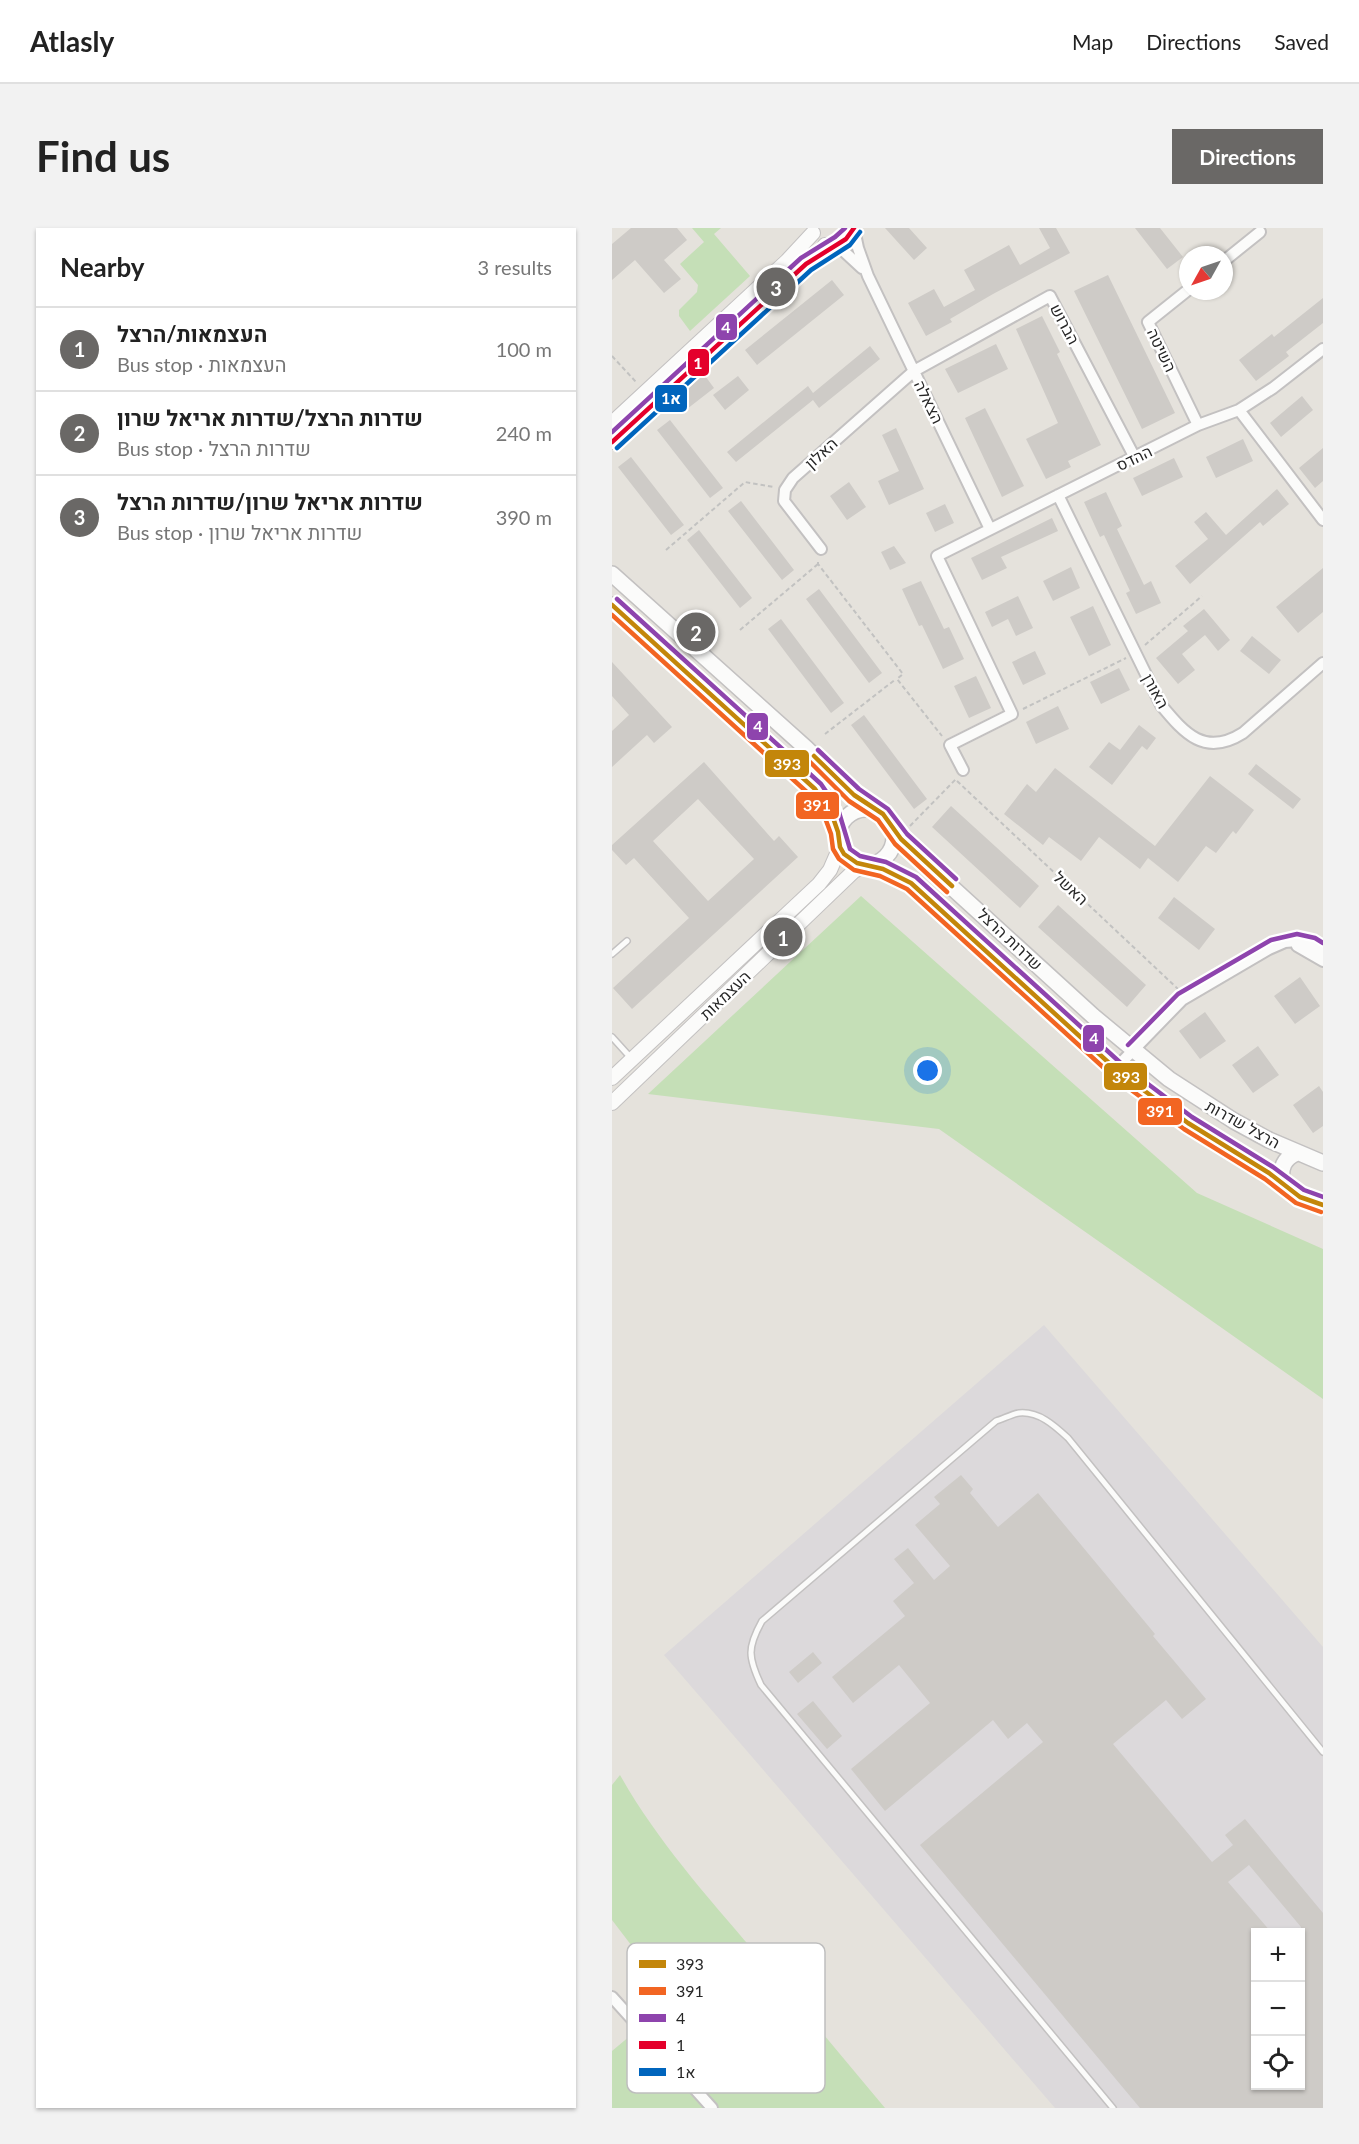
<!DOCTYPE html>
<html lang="en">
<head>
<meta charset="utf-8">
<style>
	body { margin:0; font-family:Lato,Heebo,sans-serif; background:#f2f2f2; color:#222 }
	.controls { position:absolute; right:18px; bottom:18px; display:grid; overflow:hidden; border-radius:0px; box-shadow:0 2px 4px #0004 }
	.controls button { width:54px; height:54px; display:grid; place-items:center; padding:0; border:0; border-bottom:2px solid #e0e0e0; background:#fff; color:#222; font:30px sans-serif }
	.compass { position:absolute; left:567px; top:18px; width:54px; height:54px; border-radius:50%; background:#fff; box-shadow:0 2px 4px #0004; rotate:230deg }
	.you { position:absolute; left:316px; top:843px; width:21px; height:21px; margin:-15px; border:4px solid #fff; border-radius:50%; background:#1a73e8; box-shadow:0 0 0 9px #1a73e833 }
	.badge { display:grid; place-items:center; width:39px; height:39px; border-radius:50%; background:#6a6866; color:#fff; font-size:20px; font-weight:700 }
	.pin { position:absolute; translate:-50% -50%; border:3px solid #fff; box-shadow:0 2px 6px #0006 }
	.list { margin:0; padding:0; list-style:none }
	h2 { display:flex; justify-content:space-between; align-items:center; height:78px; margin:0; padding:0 24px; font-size:26px }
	h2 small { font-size:20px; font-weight:400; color:#767676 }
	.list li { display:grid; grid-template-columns:39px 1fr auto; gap:18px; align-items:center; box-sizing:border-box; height:84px; padding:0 24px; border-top:2px solid #e0e0e0 }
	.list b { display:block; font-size:22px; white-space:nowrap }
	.list p { margin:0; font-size:20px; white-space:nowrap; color:#767676 }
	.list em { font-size:20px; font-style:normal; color:#767676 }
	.icon { flex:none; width:33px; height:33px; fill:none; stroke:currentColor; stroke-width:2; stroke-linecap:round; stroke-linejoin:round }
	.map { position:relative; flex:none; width:711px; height:1880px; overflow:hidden; border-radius:0px }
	header { display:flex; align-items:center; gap:36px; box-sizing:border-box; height:84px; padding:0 30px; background:#fff; border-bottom:2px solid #e0e0e0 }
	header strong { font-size:28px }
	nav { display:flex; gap:33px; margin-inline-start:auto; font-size:21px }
	.intro { display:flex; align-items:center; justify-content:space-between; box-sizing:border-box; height:144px; padding:0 36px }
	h1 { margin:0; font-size:42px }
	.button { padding:15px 27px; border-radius:0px; background:#6a6866; color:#fff; font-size:21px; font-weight:700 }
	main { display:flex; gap:36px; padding:0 36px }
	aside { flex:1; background:#fff; border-radius:0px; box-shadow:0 2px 4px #0004 }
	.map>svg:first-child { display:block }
	.industrial { fill:#dcd9db; fill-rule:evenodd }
	.green { fill:#c5dfb7 }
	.building { fill:#cecbc7; fill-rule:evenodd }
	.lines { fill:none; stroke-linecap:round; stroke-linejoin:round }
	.service-casing { stroke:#c3c1c1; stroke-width:8 }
	.minor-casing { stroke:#c3c1c1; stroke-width:14 }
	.tertiary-casing { stroke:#c3c1c1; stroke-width:16 }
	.secondary-casing { stroke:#c3c1c1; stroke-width:18 }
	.path { stroke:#c2c2c1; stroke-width:2; stroke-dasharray:4.5 3; stroke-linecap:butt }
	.service { stroke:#fbfbfa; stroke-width:5 }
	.minor { stroke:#fbfbfa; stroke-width:10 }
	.tertiary { stroke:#fbfbfa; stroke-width:14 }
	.secondary { stroke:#fbfbfa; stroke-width:15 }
	.bus-1-casing { stroke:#fff; stroke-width:9 }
	.bus-2-casing { stroke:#fff; stroke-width:9 }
	.bus-3-casing { stroke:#fff; stroke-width:9 }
	.bus-4-casing { stroke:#fff; stroke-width:9 }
	.bus-5-casing { stroke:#fff; stroke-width:9 }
	.bus-1 { stroke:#c3860a; stroke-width:4.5 }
	.bus-2 { stroke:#f26522; stroke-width:4.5 }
	.bus-3 { stroke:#8e44ad; stroke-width:4.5 }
	.bus-4 { stroke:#e4002b; stroke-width:4.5 }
	.bus-5 { stroke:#0065bd; stroke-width:4.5 }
	.labels { text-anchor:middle; stroke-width:5; stroke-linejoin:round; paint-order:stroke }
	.street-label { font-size:16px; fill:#272727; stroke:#fff }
	.key { fill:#fff; stroke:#bebebe; stroke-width:1.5 }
	.key-label { font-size:16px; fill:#272727 }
	.line-badge { stroke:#fff; stroke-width:2 }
	.badge-label { font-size:16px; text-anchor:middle; font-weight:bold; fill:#fff }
</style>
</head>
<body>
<header>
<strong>Atlasly</strong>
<nav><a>Map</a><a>Directions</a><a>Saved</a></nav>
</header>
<div class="intro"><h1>Find us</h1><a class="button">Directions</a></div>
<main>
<aside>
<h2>Nearby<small>3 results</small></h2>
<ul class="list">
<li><span class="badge">1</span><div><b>העצמאות/הרצל</b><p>Bus stop · העצמאות</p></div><em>100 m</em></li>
<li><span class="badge">2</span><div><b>שדרות הרצל/שדרות אריאל שרון</b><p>Bus stop · שדרות הרצל</p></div><em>240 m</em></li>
<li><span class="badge">3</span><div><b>שדרות אריאל שרון/שדרות הרצל</b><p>Bus stop · שדרות אריאל שרון</p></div><em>390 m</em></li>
</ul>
</aside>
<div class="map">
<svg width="711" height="1880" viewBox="0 0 711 1880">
	<rect width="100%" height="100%" fill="#e5e2dc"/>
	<path class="industrial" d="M432,1097L711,1419V1880H443L52,1427ZM644,1704H688V1858H644Z"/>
	<path class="green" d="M80,0H109L102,6L138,48L78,103L67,88V82L85,64L86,57L68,36L92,14Z
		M249,668L585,965L711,1021V1171L327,901L36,866Z
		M8,1547C44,1611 93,1666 141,1722C185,1775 229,1827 273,1880H0V1823L61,1772L0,1692V1557Z"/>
	<path class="building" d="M19,0H65L75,12L52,32L69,51L52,65L23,32L0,52V16Z
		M273,0H297L315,20L302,32Z
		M427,0H444L458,25L381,66L338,91L340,94L314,108L296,75L322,61L332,79L363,62L352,42L397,17L408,37L438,20Z
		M523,0H548L571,29L555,41Z
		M496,47L563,185L530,201L462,63Z
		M220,52L232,67L145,137L133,122Z
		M711,70V95L674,124L677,128L644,153L627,132L660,106L662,109Z
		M430,88L448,124L445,126L489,217L456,233L459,239L434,251L414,211L446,195L404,101Z
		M384,116L396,141L346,165L333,141Z
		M258,118L268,131L207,180L201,172L124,234L115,224L196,158L201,165Z
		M91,145L102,160L75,181L64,167Z
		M126,148L137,162L113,182L101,167Z
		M690,168L701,182L669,209L658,195Z
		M373,180L412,258L390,269L353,190Z
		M58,192L111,260L98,270L45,202Z
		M284,200L312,261L277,277L266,253L287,243L270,207Z
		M631,211L641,233L604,250L594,229Z
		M711,220V253L703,260L687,240Z
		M19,229L72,297L59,307L6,239Z
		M562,230L571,249L530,268L521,250Z
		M237,254L254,279L235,292L218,268Z
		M665,261L677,276L651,298L648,294L578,356L563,338L596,311L582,294L594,284L614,307Z
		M494,264L510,298L505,301L532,357L539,353L549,375L524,386L514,365L518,363L492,307L488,309L472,274Z
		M129,273L182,342L170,352L116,283Z
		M333,276L342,295L323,304L314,285Z
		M440,290L446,303L389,329L395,340L370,352L359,330Z
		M87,302L140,370L128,380L75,312Z
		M282,318L294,335L278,342L269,324Z
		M459,339L468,360L441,373L431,353Z
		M711,340V384L686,405L664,379Z
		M309,353L332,401L337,399L352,431L331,441L310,397L307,398L290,361Z
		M207,361L270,445L257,455L194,371Z
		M406,368L421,400L404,408L396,391L380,399L373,384Z
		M481,378L499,417L477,428L458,389Z
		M592,381L618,412L606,423L593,407L570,426L583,442L566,456L544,430L576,403L571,398Z
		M169,391L232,475L219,485L156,401Z
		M640,408L669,432L657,446L628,423Z
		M423,423L434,446L411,457L400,434Z
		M0,434L60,499L42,515L35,507L0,539V503L17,487L0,468Z
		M507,440L518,462L489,476L478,454Z
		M364,448L379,480L357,490L342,458Z
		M446,478L457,501L424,516L414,494Z
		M252,487L315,571L302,581L239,497Z
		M527,497L544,510L535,522L530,518L500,557L477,539L497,514L508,522Z
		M92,534L162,613L167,608L186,629L20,781L1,760L77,690L22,630L14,637L0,622V617ZM86,571L142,631L96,673L41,613Z
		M644,536L689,571L681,581L636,546Z
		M443,540L543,618L598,548L642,582L624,606L621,603L604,625L594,618L566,654L536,630L528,641L487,609L469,633L437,609L431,617L392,586L415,556L424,564Z
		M339,578L427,658L408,680L320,599Z
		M562,669L603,701L587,722L546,690Z
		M446,677L534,757L515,779L426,699Z
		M688,749L708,778L683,796L662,768Z
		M593,784L614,813L588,831L567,803Z
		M646,818L667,847L641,865L620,837Z
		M707,858L711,864V898L701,905L681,877Z
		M349,1247L361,1261L358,1265L386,1299L426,1265L543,1406L541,1408L594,1471L570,1491L554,1472L501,1516L600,1634L621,1617L613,1607L633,1591L711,1685V1880H528L308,1617L431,1514L415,1495L396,1511L381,1492L273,1583L239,1541L318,1475L287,1437L241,1475L220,1449L293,1388L281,1373L302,1355L282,1331L296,1320L322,1352L338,1338L303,1297L328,1276L322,1269ZM637,1637L689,1699L688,1857H644V1704H659L616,1654Z
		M201,1424L210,1435L186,1455L177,1444Z
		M201,1473L230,1508L215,1521L185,1486Z"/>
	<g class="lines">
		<g class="service-casing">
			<path id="service" d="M0,726L15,713
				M0,809L19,830
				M501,1880L149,1457C136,1429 135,1420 150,1393L384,1193C391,1191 400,1186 407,1185C427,1183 443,1198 456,1210L711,1524"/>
		</g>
		<g class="minor-casing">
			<path id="minor" d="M242,1L246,20L256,48L378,301
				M225,17L250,40
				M612,33L648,4
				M576,62L536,94L586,197
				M627,182L711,292
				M446,267L549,477C573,506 593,529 631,505L711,435
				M209,321L172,273L173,262L181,250L302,143L438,68L523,230
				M351,542L338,517L400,486L325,328L586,197L627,182L661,160L711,121
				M685,718L711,733
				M503,841L570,772L657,721L673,714L685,713L701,717L711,724
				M0,1769L100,1880"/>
		</g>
		<g class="tertiary-casing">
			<path id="tertiary" d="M213,17C227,19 237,12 242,0
				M0,195L175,33L201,5
				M0,214L194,36L221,18
				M0,850L207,656L218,642L228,619
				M0,875L242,643L254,637"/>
		</g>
		<g class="secondary-casing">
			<path id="secondary" d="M0,346L194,520L242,567L265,583
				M0,377L189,547C206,565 218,581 226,604
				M226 609a28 28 0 1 1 56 0a28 28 0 1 1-56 0Z
				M280,597L289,611L311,633L481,788L557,851L622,893L657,912L711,935
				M259,637L271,641L299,655L507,844L576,895L642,934L677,961
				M685,925C672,930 668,940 670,954L688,969L711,977"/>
		</g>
		<path class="path" d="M0,128L24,154
			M54,322L133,254L162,259
			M206,334V336L291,446L285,451L330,508
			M128,402L206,336
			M533,417L590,368
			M411,481L514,430
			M213,506L284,451
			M345,553L566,761
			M298,598L344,551"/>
		<use href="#service" class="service"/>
		<use href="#minor" class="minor"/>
		<use href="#tertiary" class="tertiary"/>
		<use href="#secondary" class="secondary"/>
		<g class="bus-1-casing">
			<path id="bus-1" d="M0,377L203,561L219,584L226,604L228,619L232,626L245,635L271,641L299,655L507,844L576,895L657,945L688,969L711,977
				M202,528L242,567L271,586L289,611L340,658"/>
		</g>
		<g class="bus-2-casing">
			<path id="bus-2" d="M0,387L197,566L212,587L219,606L221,621L227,631L242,642L268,648L295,661L503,850L572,901L653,951L684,975L709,984
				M197,533L237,573L266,592L283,616L335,664"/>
		</g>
		<g class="bus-3-casing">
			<path id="bus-3" d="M0,204L189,30L223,9L233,0
				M5,371L209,556L226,581L238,621L248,628L274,634L304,649L512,838L580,889L661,939L692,962L711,969
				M206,522L247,561L276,581L295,606L344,651
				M516,817L566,766L659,712L685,706L703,710L711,715"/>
		</g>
		<g class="bus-4-casing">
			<path id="bus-4" d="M0,214L194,36L234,11L242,0"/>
		</g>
		<g class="bus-5-casing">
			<path id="bus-5" d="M5,220L199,42L238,17L248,4"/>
		</g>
		<use href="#bus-1" class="bus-1"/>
		<use href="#bus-2" class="bus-2"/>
		<use href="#bus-3" class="bus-3"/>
		<use href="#bus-4" class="bus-4"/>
		<use href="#bus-5" class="bus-5"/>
	</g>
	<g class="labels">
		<g class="street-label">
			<text transform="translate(453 96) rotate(62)" y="6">הברוש</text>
			<text transform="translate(550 122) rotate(64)" y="6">השיטה</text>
			<text transform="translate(317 174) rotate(64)" y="6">הצאלה</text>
			<text transform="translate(209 225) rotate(-42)" y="6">האלון</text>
			<text transform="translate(522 230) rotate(-26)" y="6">ההדס</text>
			<text transform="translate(544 463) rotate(61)" y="6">האורן</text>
			<text transform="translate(459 660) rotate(43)" y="6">האשל</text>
			<text transform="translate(398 711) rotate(43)" y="6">שדרות הרצל</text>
			<text transform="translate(113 767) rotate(-44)" y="6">העצמאות</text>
			<text transform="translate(631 896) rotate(29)" y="6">הרצל שדרות</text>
		</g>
	</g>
	<rect x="15" y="1715" width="198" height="150" rx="9" class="key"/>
	<rect x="27" y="1732" width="27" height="8" fill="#c3860a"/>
	<rect x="27" y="1759" width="27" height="8" fill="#f26522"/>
	<rect x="27" y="1786" width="27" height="8" fill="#8e44ad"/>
	<rect x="27" y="1813" width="27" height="8" fill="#e4002b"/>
	<rect x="27" y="1840" width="27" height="8" fill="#0065bd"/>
	<g class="key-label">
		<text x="64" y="1742">393</text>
		<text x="64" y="1769">391</text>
		<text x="64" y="1796">4</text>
		<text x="64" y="1823">1</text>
		<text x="64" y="1850">1א</text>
	</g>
	<g class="line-badge">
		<rect x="103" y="85" width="23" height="28" rx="6" fill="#8e44ad"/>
		<rect x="75" y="120" width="23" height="29" rx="6" fill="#e4002b"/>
		<rect x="42" y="156" width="34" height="29" rx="6" fill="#0065bd"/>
		<rect x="134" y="484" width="23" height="29" rx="6" fill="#8e44ad"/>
		<rect x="152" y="521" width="46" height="29" rx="6" fill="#c3860a"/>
		<rect x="183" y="563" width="45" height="29" rx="6" fill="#f26522"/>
		<rect x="470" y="796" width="23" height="29" rx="6" fill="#8e44ad"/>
		<rect x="491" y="834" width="45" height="29" rx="6" fill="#c3860a"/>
		<rect x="525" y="869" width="46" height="29" rx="6" fill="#f26522"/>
	</g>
	<g class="badge-label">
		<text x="114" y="105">4</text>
		<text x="86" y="141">1</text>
		<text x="59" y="176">1א</text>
		<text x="146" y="504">4</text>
		<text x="175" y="542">393</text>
		<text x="205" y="583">391</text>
		<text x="482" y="816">4</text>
		<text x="514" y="855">393</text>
		<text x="548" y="889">391</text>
	</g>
</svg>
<div class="controls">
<button>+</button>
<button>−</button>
<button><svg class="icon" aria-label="locate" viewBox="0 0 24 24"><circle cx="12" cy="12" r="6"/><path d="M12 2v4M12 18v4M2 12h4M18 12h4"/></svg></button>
</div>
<svg class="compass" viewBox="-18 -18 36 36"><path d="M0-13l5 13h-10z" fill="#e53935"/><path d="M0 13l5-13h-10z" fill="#767676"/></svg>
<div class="you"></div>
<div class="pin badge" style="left:171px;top:709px">1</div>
<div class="pin badge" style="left:84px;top:404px">2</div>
<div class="pin badge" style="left:164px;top:59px">3</div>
</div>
</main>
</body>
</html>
